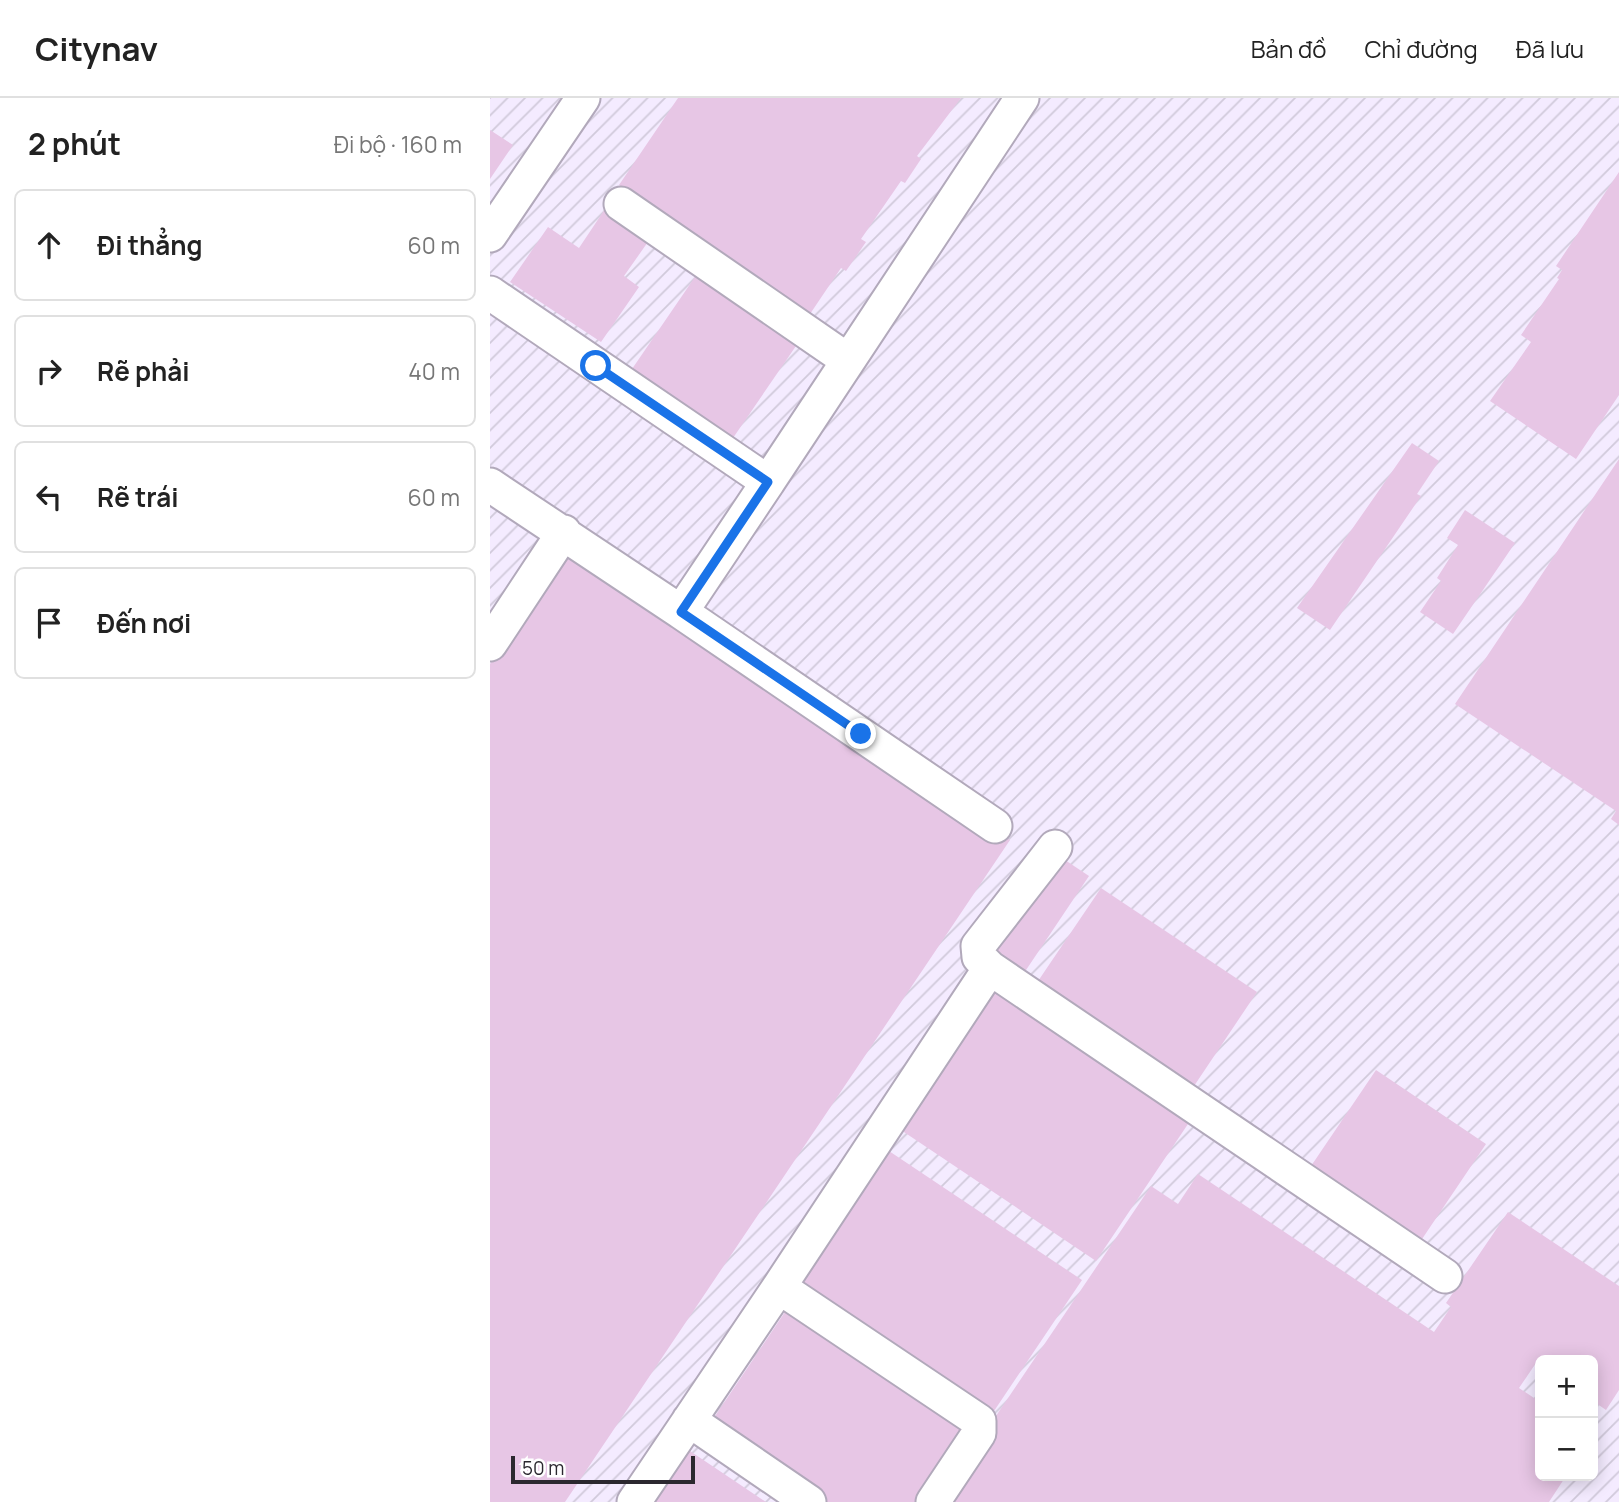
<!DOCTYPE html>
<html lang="vi">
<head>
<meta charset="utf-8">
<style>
	body { margin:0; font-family:Manrope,sans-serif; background:#f6f6f6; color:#222 }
	.controls { position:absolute; right:21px; bottom:21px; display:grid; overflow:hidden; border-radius:10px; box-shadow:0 4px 18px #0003 }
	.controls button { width:63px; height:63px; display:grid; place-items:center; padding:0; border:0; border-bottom:2px solid #e0e0e0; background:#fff; color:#222; font:35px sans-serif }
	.scale { position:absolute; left:21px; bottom:18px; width:184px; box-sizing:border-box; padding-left:7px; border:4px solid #2b282f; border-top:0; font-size:19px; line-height:24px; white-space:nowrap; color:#2b282f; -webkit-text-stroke:5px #fff; paint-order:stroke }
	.stop { position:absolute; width:21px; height:21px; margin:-16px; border:5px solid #1a73e8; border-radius:50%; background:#fff }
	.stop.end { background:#1a73e8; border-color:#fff; box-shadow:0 2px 7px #0008 }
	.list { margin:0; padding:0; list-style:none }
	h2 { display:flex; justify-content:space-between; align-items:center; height:91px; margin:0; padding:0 28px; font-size:30px }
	h2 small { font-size:23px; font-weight:400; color:#767676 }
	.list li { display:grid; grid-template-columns:46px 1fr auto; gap:21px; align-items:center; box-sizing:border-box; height:112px; margin:0 14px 14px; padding:0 14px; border:2px solid #e0e0e0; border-radius:10px }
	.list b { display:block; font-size:26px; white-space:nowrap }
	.list em { font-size:23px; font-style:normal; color:#767676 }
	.icon { flex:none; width:38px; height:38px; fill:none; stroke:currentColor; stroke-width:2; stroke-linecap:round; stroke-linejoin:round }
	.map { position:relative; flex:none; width:1129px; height:1404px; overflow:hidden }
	header { display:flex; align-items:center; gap:42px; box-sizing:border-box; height:98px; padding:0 35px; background:#fff; border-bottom:2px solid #e0e0e0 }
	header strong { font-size:33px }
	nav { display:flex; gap:38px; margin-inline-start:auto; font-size:24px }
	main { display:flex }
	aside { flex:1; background:#fff }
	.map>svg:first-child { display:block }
	.industrial { fill:url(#industrial-furrows); fill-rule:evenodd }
	.building { fill:#e7c6e5 }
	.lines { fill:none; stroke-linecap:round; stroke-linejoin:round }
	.minor-casing { stroke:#b2a9bb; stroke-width:37 }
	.minor { stroke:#fff; stroke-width:33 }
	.route { stroke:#1a73e8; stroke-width:9 }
</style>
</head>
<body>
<header>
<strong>Citynav</strong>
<nav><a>Bản đồ</a><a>Chỉ đường</a><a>Đã lưu</a></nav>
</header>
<main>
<aside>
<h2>2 phút<small>Đi bộ · 160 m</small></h2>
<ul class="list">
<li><svg class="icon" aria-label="ahead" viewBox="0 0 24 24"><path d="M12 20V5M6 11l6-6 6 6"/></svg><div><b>Đi thẳng</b></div><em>60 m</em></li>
<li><svg class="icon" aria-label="right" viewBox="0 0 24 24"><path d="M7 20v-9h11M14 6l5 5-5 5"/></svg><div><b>Rẽ phải</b></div><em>40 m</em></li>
<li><svg class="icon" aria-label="left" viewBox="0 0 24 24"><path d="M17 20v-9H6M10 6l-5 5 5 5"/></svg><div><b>Rẽ trái</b></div><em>60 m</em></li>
<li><svg class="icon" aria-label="arrive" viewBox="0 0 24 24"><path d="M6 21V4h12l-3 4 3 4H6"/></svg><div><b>Đến nơi</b></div></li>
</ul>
</aside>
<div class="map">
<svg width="1129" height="1404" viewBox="0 0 1129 1404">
	<defs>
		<pattern id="industrial-furrows" width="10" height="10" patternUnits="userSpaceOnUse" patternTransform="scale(1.75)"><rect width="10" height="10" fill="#f4ebff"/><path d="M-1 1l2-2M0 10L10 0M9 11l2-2" fill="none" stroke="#d1cadb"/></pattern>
	</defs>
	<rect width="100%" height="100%" fill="#f9f4ff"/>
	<path class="industrial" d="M0,0H1129V1404H0ZM1050,1262H1103V1378H1050Z"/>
	<path class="building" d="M188,0H471L427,58L431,61L415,85L411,83L371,141L376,144L356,173L351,170L320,216L129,87Z
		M0,32L23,47L0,81Z
		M1129,74V297L1086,361L1000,303L1041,244L1031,237L1069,181L1067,180L1072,172L1066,168Z
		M115,111L160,141L134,178L149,189L111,244L20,184L58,129L89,150Z
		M207,176L308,245L243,340L142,271Z
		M922,345L949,363L927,396L931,398L840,532L807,510Z
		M1129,361V727L1121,721L1126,713L965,606Z
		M975,412L1025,445L963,536L930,514L951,483L947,480L968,447L957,440Z
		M80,447L520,742L75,1404H0V566Z
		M569,758L599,778L530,881L500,861Z
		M611,790L767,894L698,997L542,892Z
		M496,886L700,1023L606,1163L402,1026Z
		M886,972L996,1046L928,1147L817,1074Z
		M387,1045L592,1182L502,1316L296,1179Z
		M708,1076L944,1234L961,1209L956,1205L1018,1114L1129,1188V1292L1116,1312L1103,1303V1262H1050V1268L1046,1265L1029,1290L1050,1304V1378H1076L1059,1404H448L661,1088L688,1106Z
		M303,1202L480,1321L425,1404H328L217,1330Z
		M194,1349L276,1404H157Z"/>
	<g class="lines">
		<g class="minor-casing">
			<path id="minor" d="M131,106L356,261
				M0,137L93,0
				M0,195L278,384L532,0
				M0,387L191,514L278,384
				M191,514L505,728
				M0,546L74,434
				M500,870L955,1178
				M199,1322L319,1404
				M144,1404L289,1189
				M443,1404L489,1335V1323L289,1189L500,870L489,859L488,848L565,749"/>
		</g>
		<use href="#minor" class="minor"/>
	</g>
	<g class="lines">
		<path class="route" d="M106,268L278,384L191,514L371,636"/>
	</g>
</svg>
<div class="controls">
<button>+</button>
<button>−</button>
</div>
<div class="scale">50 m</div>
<div class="stop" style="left:106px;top:268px"></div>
<div class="stop end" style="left:371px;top:636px"></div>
</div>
</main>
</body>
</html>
